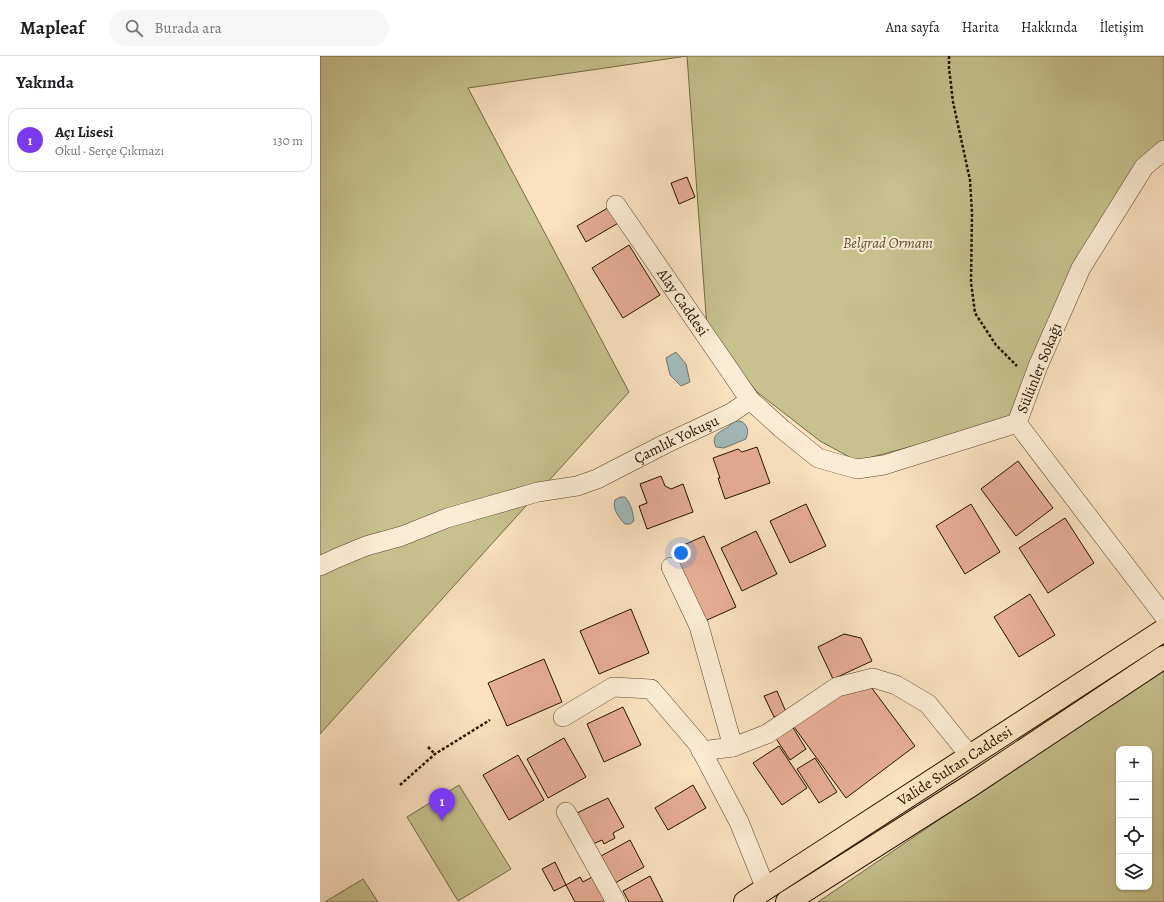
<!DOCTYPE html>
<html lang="tr">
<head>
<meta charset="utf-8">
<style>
	body { margin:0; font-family:Alegreya,serif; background:#f6f6f6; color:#202124 }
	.controls { position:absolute; right:12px; bottom:12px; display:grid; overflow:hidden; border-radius:8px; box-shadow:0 1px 3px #0004 }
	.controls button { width:36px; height:36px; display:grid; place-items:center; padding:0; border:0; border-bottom:1px solid #e0e0e0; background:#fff; color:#202124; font:20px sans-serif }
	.you { position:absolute; left:361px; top:497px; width:14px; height:14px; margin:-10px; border:3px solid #fff; border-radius:50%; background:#1a73e8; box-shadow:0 0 0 6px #1a73e833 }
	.badge { display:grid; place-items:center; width:26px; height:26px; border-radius:50%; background:#7c3aed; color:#fff; font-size:13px; font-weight:700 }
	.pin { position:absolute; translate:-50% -33px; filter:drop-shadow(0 1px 2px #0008) }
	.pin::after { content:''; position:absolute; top:21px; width:14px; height:12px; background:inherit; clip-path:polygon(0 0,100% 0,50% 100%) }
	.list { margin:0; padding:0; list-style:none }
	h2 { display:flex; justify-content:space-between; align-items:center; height:52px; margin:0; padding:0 16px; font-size:17px }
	h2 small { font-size:13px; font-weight:400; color:#757577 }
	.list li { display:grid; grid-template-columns:26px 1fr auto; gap:12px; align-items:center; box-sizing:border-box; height:64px; margin:0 8px 8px; padding:0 8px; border:1px solid #e0e0e0; border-radius:12px }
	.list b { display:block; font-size:15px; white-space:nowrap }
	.list p { margin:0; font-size:13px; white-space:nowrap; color:#757577 }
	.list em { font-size:13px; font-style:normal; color:#757577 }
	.icon { flex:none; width:22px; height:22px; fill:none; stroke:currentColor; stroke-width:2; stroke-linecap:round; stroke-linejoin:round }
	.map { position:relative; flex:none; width:844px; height:846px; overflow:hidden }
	header { display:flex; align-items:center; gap:24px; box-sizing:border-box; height:56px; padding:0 20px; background:#fff; border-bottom:1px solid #e0e0e0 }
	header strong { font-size:19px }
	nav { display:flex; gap:22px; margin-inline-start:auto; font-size:14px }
	.search { width:280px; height:36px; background:#f6f6f6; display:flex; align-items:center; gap:10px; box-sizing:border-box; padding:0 14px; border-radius:22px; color:#757577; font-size:15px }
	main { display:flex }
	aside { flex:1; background:#fff }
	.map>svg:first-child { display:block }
	.green { fill:#c6c18d; stroke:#766947; fill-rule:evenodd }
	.water { fill:#a2bbbb; stroke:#707771 }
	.building { fill:#e6ad95; stroke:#251101 }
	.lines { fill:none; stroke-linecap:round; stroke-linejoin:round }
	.minor-casing { stroke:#5a4530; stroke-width:20 }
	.primary-casing { stroke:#251101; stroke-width:24 }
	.path { stroke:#251101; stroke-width:2.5; stroke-dasharray:3 2; stroke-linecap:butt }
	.minor { stroke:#fcecd5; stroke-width:19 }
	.primary { stroke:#fae1bf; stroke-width:22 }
	.labels { text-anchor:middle; stroke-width:4; stroke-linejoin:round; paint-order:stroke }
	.park-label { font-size:15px; font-style:italic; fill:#5d4f32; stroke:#fcecd5 }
	.street-label { font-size:15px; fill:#251101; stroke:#fcecd5 }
</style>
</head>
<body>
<header>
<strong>Mapleaf</strong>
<div class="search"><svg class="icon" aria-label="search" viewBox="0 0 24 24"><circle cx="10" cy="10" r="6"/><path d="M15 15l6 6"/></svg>Burada ara</div>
<nav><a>Ana sayfa</a><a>Harita</a><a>Hakkında</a><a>İletişim</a></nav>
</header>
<main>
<aside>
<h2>Yakında<small></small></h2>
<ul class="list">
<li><span class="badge">1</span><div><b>Açı Lisesi</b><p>Okul · Serçe Çıkmazı</p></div><em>130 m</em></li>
</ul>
</aside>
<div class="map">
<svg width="844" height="846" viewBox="0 0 844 846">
	<rect width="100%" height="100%" fill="#fae1bf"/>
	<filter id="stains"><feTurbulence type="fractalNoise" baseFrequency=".005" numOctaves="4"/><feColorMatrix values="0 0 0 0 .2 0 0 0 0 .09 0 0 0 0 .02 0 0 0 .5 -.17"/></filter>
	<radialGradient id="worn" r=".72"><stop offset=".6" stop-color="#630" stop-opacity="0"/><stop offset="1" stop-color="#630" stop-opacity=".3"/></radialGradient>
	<path class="green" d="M0,0H844V90L761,212L697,367L597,389L537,405L500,385L437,336L387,272L367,0L148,32L309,336L0,678Z
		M844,611V846H498ZM799,693H829V831H799Z
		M139,729L191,813L138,845L87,761Z
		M43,823L58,846H5Z"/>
	<path class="water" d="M356,296L366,308L370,326L361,330L350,319L346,302Z
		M420,365C428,368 429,375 426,383L404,392L396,391C390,379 400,376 408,371C412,367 414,365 420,365Z
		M300,441H305C311,448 313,456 314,465L310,468H305C299,462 292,453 295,444Z"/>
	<path class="building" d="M367,121L375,141L359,148L351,127Z
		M291,150L300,166L266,186L257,170Z
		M309,189L340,239L303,262L272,212Z
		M437,391L450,427L405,443L398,422H400L393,402L418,393L422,396Z
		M698,405L733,452L696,480L661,433Z
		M341,420L345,430L351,433L363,428L373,456L327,473L319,450L327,447L320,428Z
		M486,448L506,490L470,507L450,465Z
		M651,448L680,496L645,518L616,470Z
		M745,462L774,507L728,537L699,492Z
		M436,475L457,518L422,535L401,492Z
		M384,480L416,551L385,565L352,494Z
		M710,538L735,579L699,601L674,561Z
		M311,553L329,597L279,618L260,575Z
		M524,578L541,582L552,605L513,623L498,591Z
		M224,603L242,646L187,670L168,627Z
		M551,631L595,690L526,742L474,671L525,633Z
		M457,635L466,656L454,661L444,640Z
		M303,651L321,689L284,706L267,668Z
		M472,670L486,693L470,704L455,681Z
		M244,682L266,721L228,742L207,703Z
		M459,690L487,732L462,749L433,707Z
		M198,699L224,744L189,764L163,719Z
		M495,702L517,736L499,747L477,713Z
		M373,729L386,752L348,774L335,752Z
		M288,742L304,771L293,777L295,782L284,788L282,784L273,788L257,757Z
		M310,784L324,811L295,827L281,800Z
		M235,806L246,829L234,835L222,813Z
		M274,820L287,846H255L246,829L260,821L263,826Z
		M330,820L343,846H309L303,835Z"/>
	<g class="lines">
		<g class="minor-casing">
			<g id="minor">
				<path d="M844,94L824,111L761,212L718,310L697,367L844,560"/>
				<path id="s1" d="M296,149L430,344"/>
				<path id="s2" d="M0,510L17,502L46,490L82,480L127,462L218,436L257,430L277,423L345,388L411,357L430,344L461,372L498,402L537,413L564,409L697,367"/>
				<path d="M351,511L379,570L413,691"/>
				<path d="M243,661L293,631L331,633L378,688L419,766L446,833"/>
				<path d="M381,695L413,691L447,678L517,631L553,622L576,629L608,648L650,700"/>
				<path d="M246,756L296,846"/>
			</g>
		</g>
		<g class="primary-casing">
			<g id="primary">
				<path id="s3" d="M425,846L844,574"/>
				<path d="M467,846L650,730L844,601"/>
			</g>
		</g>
		<path class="path" d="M629,0V12L633,46L650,124L652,157L651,226L655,257L676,289L697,310
			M108,691L115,698
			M80,729L115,698L170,664"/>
		<use href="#minor" class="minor"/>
		<use href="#primary" class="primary"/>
	</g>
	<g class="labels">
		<g class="park-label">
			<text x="568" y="192">Belgrad Ormanı</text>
		</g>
		<g class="street-label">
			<text dy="5" stroke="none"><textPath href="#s1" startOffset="118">Alay Caddesi</textPath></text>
			<text transform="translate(719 312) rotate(-68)" y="5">Sülünler Sokağı</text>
			<text dy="5" stroke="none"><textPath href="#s2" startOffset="380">Çamlık Yokuşu</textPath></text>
			<text dy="5" stroke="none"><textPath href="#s3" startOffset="250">Valide Sultan Caddesi</textPath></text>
		</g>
	</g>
	<rect width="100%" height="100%" filter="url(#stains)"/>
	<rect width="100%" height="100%" fill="url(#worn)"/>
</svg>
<div class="controls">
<button>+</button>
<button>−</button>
<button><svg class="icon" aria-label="locate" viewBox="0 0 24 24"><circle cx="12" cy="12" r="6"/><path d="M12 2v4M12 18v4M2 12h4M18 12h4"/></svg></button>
<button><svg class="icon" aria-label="layers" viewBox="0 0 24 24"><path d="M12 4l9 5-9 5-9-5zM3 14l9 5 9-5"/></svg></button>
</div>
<div class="you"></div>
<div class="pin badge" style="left:122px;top:765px">1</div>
</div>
</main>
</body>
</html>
